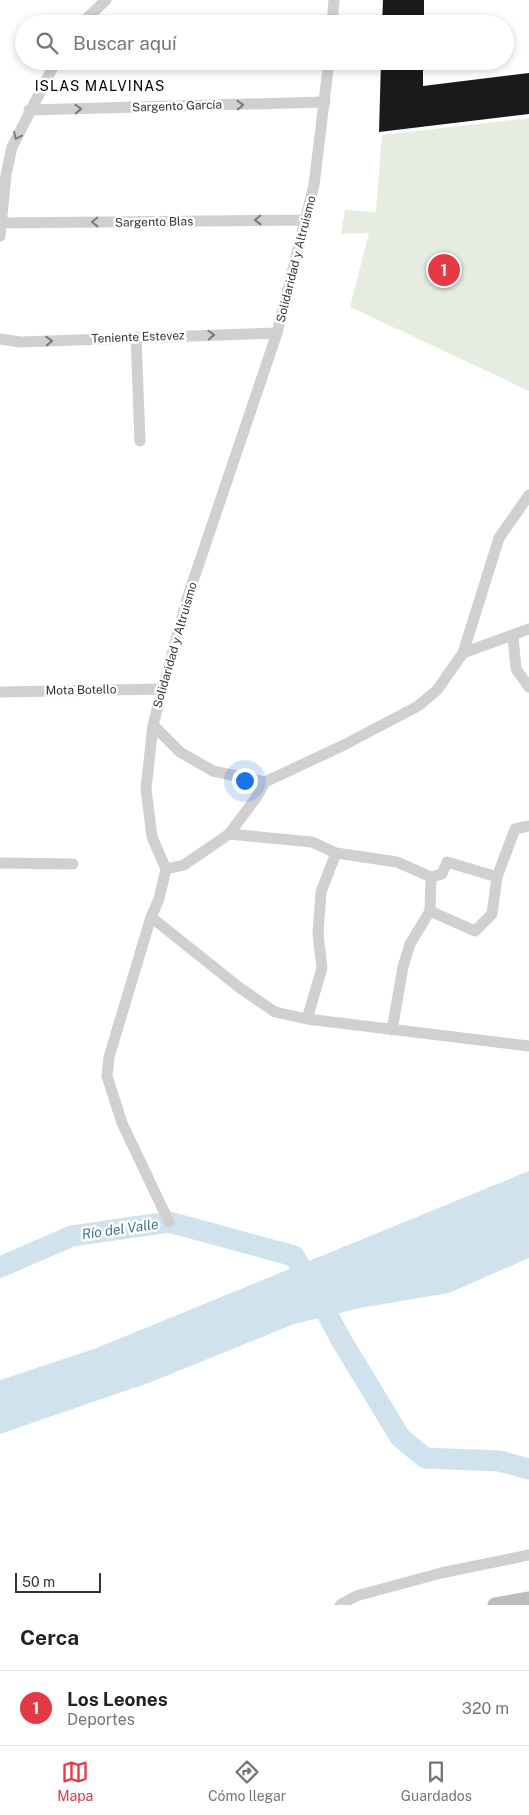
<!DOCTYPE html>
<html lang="es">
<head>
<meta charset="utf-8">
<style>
	body { margin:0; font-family:"Public Sans",sans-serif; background:#f6f6f6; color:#222 }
	.scale { position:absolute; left:15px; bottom:12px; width:86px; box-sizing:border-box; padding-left:5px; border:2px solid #333; border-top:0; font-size:14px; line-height:18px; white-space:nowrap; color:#333; -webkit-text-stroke:4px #fff; paint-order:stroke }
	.you { position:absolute; left:244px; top:780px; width:18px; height:18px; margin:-12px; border:4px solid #fff; border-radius:50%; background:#1a73e8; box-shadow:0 0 0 8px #1a73e833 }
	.badge { display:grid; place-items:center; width:32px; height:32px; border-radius:50%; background:#e63946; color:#fff; font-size:16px; font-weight:700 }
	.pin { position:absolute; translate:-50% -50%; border:2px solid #fff; box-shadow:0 1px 5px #0006 }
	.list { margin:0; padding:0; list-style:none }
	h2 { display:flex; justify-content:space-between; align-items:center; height:65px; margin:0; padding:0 20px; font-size:21px }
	h2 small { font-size:16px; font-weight:400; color:#767676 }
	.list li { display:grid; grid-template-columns:32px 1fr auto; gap:15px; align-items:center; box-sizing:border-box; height:75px; padding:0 20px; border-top:1px solid #e0e0e0 }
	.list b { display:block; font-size:19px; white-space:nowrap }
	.list p { margin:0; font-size:16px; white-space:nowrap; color:#767676 }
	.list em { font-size:16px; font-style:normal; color:#767676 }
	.icon { flex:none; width:28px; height:28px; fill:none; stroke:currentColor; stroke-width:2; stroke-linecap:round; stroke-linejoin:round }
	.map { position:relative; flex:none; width:529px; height:1605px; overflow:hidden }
	.search { position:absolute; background:#fff; box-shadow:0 2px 8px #0003; left:15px; right:15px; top:15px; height:55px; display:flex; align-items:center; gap:12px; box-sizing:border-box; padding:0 18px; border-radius:28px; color:#767676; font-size:19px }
	.sheet { height:140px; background:#fff }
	nav { display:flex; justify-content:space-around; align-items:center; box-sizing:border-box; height:70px; border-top:1px solid #e0e0e0; background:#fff; font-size:14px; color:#767676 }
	nav a { display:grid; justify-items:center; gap:2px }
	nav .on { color:#e63946 }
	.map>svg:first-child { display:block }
	.pitch { fill:#e6ecdf }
	.water { fill:#cfe2ee }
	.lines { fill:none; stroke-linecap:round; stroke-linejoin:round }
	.river { stroke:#cfe2ee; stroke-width:21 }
	.building { fill:#1a1a1a }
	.minor { stroke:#d0d0d0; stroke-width:11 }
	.secondary { stroke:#bdbdbd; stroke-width:15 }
	.oneway { stroke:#7a7a7a }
	.labels { text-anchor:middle; stroke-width:5; stroke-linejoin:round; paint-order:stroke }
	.street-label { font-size:12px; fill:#333; stroke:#fff }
	.neighbourhood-label { font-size:14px; letter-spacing:1px; fill:#000; stroke:#fff }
	.water-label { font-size:14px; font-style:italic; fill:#3f7597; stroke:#fff }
</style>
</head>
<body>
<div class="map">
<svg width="529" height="1605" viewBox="0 0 529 1605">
	<rect width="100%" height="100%" fill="#fff"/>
	<path class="pitch" d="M529,118V391L350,307L369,233L341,234L345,210L376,212L382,135Z"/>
	<path class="water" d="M529,1171V1258L449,1293L360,1308L294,1324L151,1382L0,1434V1380L94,1349Z"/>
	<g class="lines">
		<path class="river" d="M0,1267L72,1236L169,1222L294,1256L314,1289L340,1338L400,1437L425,1458L499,1461L529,1469"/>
	</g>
	<path class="building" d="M383,0H424V24H382Z
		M381,61H423V86L529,73V114L379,132Z"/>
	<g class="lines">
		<path class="minor" d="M81,24L106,0
			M332,24L334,0
			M29,110L325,102
			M0,223L306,220
			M0,236L6,175L12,147L56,61
			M136,337L140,441
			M0,339L20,342L277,333
			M513,636L516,669L529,687
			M463,653L529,629
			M0,692L161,689
			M153,725L180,752L213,771L265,782
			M229,834L312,842L336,853L397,862L431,877L430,911L410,944L403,967L392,1030
			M0,863L73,864
			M166,869L184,865L229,834L256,798L265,782L344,745L418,706L437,690L463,653L499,538L529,495
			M431,877L442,874L447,862L497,877L515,829L529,826
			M430,911L475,931L492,914L497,877
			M151,917L240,988L275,1012L307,1019L529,1046
			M307,1019L322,968L318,934L321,892L336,853
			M169,1222L122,1123L107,1076L109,1057L151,917L159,899L166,869L152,837L146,789L153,725L187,599L277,333L314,185L329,61
			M340,1605L356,1596L441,1573L529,1555"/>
		<path class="secondary" d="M495,1605L529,1599"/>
	</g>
	<defs><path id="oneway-chevron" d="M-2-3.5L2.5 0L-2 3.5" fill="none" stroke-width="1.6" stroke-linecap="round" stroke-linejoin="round" transform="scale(1.25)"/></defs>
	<g class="oneway">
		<use href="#oneway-chevron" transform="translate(240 105) rotate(-2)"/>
		<use href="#oneway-chevron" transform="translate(78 109) rotate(-2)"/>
		<use href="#oneway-chevron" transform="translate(17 136) rotate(115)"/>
		<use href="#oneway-chevron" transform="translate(258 220) rotate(179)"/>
		<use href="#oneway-chevron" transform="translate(95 222) rotate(179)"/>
		<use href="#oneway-chevron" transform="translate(211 335) rotate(-2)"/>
		<use href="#oneway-chevron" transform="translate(49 341) rotate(-2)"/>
	</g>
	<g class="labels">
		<g class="street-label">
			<text transform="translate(177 106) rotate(-2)" y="4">Sargento García</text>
			<text transform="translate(154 222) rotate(-1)" y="4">Sargento Blas</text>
			<text transform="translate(296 259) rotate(-76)" y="4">Solidaridad y Altruismo</text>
			<text transform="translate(138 337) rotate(-2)" y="4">Teniente Estevez</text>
			<text transform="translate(175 645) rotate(-74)" y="4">Solidaridad y Altruismo</text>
			<text transform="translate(81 690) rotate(-1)" y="4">Mota Botello</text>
		</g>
		<g class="neighbourhood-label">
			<text x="100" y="91">ISLAS MALVINAS</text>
		</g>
		<g class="water-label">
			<text transform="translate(120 1229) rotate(-8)" y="5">Río del Valle</text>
		</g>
	</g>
</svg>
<div class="scale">50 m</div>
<div class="you"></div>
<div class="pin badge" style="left:444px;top:270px">1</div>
<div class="search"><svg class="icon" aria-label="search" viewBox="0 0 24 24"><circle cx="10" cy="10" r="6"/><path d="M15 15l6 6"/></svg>Buscar aquí</div>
</div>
<section class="sheet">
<h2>Cerca<small></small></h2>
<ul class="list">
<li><span class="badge">1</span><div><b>Los Leones</b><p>Deportes</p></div><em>320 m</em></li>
</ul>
</section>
<nav>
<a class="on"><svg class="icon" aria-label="map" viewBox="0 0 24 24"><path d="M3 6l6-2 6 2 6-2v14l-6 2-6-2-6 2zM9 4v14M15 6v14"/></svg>Mapa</a>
<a><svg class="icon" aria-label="directions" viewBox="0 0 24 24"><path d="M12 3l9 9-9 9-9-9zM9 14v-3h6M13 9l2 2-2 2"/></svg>Cómo llegar</a>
<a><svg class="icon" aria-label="saved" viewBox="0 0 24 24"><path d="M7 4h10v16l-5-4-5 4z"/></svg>Guardados</a>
</nav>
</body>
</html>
